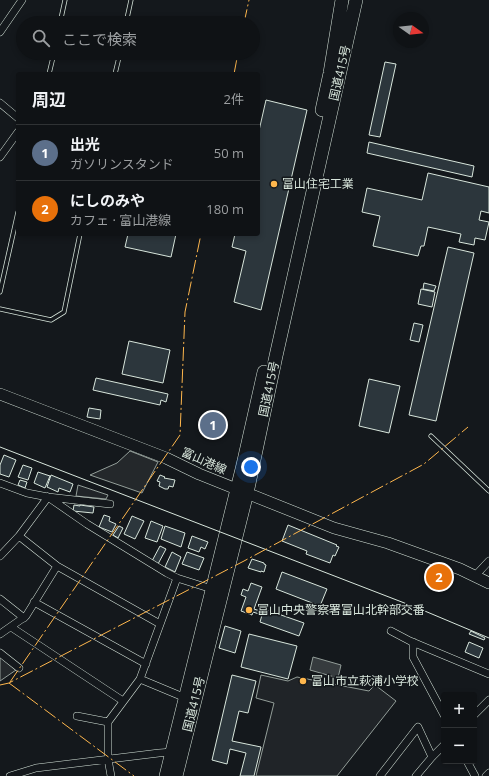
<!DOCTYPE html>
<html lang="ja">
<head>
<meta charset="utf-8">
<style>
	body { margin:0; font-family:"Open Sans","Noto Sans JP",sans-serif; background:#181b1e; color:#f1f3f6 }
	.controls { position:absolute; right:12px; bottom:12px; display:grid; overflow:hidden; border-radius:4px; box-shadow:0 2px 6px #0003 }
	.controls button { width:36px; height:36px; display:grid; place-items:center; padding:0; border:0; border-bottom:1px solid #2f3234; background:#0f1215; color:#f1f3f6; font:20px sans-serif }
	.compass { position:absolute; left:393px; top:12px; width:36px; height:36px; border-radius:50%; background:#0f1215; box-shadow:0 2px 6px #0003; rotate:105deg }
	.you { position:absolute; left:251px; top:467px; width:14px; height:14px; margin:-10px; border:3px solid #fff; border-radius:50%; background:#1a73e8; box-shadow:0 0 0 6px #1a73e833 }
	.badge { display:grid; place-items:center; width:26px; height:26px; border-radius:50%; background:#0b8043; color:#fff; font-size:13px; font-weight:700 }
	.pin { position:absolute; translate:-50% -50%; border:2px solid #fff; box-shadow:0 1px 4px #0006 }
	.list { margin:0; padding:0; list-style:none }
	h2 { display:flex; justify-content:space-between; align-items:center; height:52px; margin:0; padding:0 16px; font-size:17px }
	h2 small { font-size:13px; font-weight:400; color:#9b9ea0 }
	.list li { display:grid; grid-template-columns:26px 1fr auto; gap:12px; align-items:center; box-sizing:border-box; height:56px; padding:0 16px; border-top:1px solid #2f3234 }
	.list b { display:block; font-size:15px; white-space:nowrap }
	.list p { margin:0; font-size:13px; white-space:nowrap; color:#9b9ea0 }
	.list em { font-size:13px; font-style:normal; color:#9b9ea0 }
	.icon { flex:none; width:22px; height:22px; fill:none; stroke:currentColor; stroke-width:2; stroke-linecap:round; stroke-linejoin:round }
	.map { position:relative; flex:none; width:489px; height:776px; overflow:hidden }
	.search { position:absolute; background:#0f1215; box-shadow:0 2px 6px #0003; left:16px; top:16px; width:244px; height:44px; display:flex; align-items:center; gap:10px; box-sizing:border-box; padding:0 14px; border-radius:22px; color:#9b9ea0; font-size:15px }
	.panel { position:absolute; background:#0f1215; box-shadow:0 2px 6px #0003; left:16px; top:72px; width:244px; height:164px; border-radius:4px }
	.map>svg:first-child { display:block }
	.green { fill:#202428; stroke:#939e99 }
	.parking { fill:#24282b; stroke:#939e99 }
	.water { fill:#363b3e; stroke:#939e99 }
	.building { fill:#2c363c; stroke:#d8e6dc }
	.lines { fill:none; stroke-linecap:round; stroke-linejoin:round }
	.lane-casing { stroke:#d8e6dc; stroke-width:5 }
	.street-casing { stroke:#d8e6dc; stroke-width:8 }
	.primary-casing { stroke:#d8e6dc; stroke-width:12 }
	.highway-casing { stroke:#d8e6dc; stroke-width:14 }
	.lane { stroke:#14181c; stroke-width:3.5 }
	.street { stroke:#14181c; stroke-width:7 }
	.primary { stroke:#14181c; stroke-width:11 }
	.highway { stroke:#14181c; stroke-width:13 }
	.tram { stroke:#d8e6dc; stroke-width:1 }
	.power { stroke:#ffb74d; stroke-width:1; stroke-dasharray:14 3 2 3; stroke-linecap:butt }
	.poi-dot { fill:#ffb74d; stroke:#14181c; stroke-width:1.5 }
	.labels { text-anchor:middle; stroke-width:3; stroke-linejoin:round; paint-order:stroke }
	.street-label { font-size:12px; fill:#d8e6dc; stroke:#14181c }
	.poi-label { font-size:12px; fill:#d8e6dc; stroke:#14181c; text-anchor:start }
</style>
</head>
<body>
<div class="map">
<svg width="489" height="776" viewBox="0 0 489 776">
	<rect width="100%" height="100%" fill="#14181c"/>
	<path class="green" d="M78,485L108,495L106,499L76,496Z
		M261,675L288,681L297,677L369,691L375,685L396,701L337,776H256L274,703L256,698Z"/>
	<path class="parking" d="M130,451L158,462L142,493L90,475L117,463Z
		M0,657L16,670L0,681Z"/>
	<path class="water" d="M313,657L341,665L338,678L310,670Z"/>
	<path class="building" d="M385,62L396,64L380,137L369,135Z
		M266,100L307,110L261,310L234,302L246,251L232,247L235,234H258V135Z
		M369,142L474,166L472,177L367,153Z
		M428,173L489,187V213L481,211L479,220L489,222L485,240L475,238L474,245L459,242L461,234L428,227L424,246H421L418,256L373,246L380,216L362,212L367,188L422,200Z
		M128,234H176L171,257L125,247Z
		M448,247L474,253L436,421L409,415Z
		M424,283L436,286L434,291L423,289Z
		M421,289L435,292L432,307L418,304Z
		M414,323L423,325L419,342L410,340Z
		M129,341L170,350L163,383L122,374Z
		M96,378L168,394L166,402L161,400L160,405L93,390Z
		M369,379L400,386L389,433L359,426Z
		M89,408L101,410L100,419L87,417Z
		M4,455L16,460L9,477L0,474V465Z
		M23,465L32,468L28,480L18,477Z
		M38,472L50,476L45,488L34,483Z
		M51,475L73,484L70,492L59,488L58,492L47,487Z
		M160,475L165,477L164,478L175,480L173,487L169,486L168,489H165L159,486L160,482L157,481Z
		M20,480L27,482L25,488L18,485Z
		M74,505L80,506V505L94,507L93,513L73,511Z
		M104,515L110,517L109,521L116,524L112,532L99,527Z
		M132,516L144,521L135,539L124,534Z
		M151,521L163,526L157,542L145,538Z
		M288,525L337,545L336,546L339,547L335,556L333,555L330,563L306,554L307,551L282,541Z
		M119,526L123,528L118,538L113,535Z
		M165,526L185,533L181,547L161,539Z
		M192,536L208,542L205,549L201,547L199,552L188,548Z
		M160,546L166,549L158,564L152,561Z
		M172,552L181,557L175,572L165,567Z
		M187,552L204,558L199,570L182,564Z
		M252,559L264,563V564L266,565L264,572L261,571V572L248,568Z
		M282,572L327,589L320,606L276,589Z
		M251,583L262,587L254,609L263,612L264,609L304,623L299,636L260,622L262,615L253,612L252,615L241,611L246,597L241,595L243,589L248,591Z
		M225,626L241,631L235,653L219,648Z
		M471,631L485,638L484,640L469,634Z
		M249,634L297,646L288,679L241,667Z
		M469,642L483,648L479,658L465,652Z
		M232,675L256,681L248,713L239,711L232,741L261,747L254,776H240L246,753L230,749L227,764L212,760Z"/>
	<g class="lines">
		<g class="lane-casing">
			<path id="lane" d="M60,23L65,0
				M126,23L131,0
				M49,74L54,53
				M115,74L120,53
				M0,292L18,212
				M0,309L51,320L64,312L80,234
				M431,436L489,491"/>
		</g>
		<g class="street-casing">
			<path id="street" d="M0,32L22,0
				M0,103L18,118
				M0,157L18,132
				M0,483L27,493L48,497L110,504
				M48,497L87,524L167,573L177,578L215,590
				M0,556L19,536
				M57,566L160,624
				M475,576L489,561
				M177,578L140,679L188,699
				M0,599L24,618
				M34,602L146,664
				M11,627L123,701
				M391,631L410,641L489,674
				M0,634L26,616L57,566L19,536L48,497
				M413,642V657L444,715
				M0,653L19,668
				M474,715L489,700
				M77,716L108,722V759L111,776
				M108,722L140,679
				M467,761L475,776
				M10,776L36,768L159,753L173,752
				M380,776L418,727L432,757
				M416,776L432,757L444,745
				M486,776L489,773"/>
		</g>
		<g class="primary-casing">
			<path id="primary" d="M0,394L166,458L199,474L334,528L388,543L460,569L489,583"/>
		</g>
		<g class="highway-casing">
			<path id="highway" d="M322,110L330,73L342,0
				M166,776L243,465L264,372
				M176,776L247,493L276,356L356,0"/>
		</g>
		<use href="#lane" class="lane"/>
		<use href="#street" class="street"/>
		<use href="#primary" class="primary"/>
		<use href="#highway" class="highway"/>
		<path class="tram" d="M0,447L420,609L489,638"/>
		<path class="power" d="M244,23L249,0
			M234,74L238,53
			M10,682L180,435L185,312L201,234
			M9,683L134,776
			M0,685L9,683L244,561L424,464L468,427"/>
	</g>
	<g class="poi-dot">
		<circle cx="274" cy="184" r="4"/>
		<circle cx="249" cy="610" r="4"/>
		<circle cx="303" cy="681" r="4"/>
	</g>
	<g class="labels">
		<g class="street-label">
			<text transform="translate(340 73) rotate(-77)" y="4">国道415号</text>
			<text transform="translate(269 389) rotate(-78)" y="4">国道415号</text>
			<text transform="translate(204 461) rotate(24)" y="4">富山港線</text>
			<text transform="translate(194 704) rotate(-76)" y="4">国道415号</text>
		</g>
		<g class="poi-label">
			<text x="282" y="188">富山住宅工業</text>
			<text x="257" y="614">富山中央警察署富山北幹部交番</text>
			<text x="311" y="685">富山市立萩浦小学校</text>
		</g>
	</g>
</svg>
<div class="controls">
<button>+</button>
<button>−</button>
</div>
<svg class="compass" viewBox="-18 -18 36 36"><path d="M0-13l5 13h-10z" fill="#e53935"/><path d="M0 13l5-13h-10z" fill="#9b9ea0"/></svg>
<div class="you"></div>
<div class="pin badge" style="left:213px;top:425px;background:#5c6f8a">1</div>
<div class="pin badge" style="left:439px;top:577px;background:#e8710a">2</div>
<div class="search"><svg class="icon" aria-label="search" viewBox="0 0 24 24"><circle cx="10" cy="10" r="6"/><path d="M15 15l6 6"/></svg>ここで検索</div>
<section class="panel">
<h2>周辺<small>2件</small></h2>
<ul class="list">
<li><span class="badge" style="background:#5c6f8a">1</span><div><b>出光</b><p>ガソリンスタンド</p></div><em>50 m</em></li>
<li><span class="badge" style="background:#e8710a">2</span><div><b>にしのみや</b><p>カフェ · 富山港線</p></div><em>180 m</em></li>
</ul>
</section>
</div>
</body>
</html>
